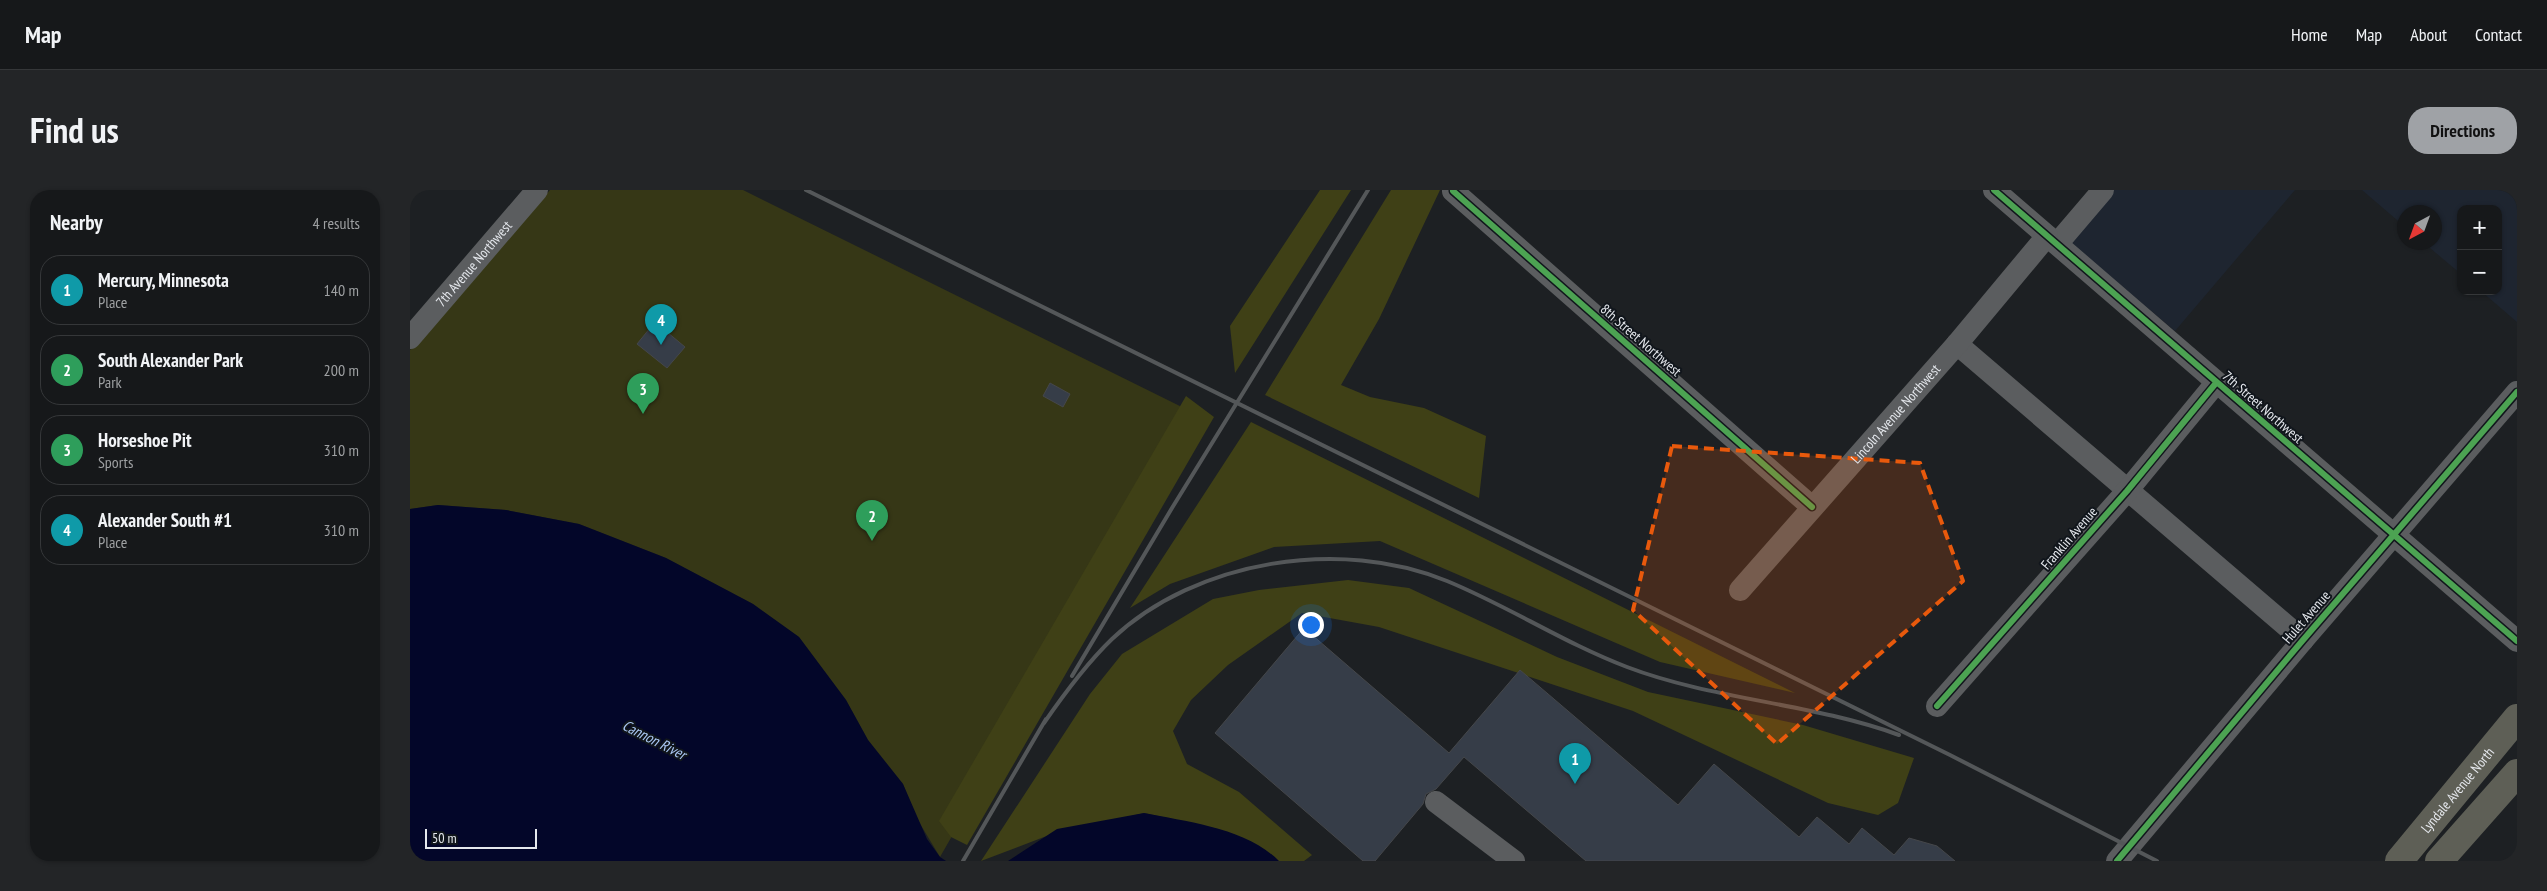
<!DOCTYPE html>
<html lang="en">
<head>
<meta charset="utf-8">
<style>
	body { margin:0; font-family:"PT Sans Narrow",sans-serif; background:#232527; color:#f1f3f6 }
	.controls { position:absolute; right:15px; top:15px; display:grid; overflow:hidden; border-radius:10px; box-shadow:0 1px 4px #0004 }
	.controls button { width:45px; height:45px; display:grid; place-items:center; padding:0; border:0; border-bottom:1px solid #353739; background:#16181a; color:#f1f3f6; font:25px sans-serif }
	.compass { position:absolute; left:1987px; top:15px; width:45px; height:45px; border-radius:50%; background:#16181a; box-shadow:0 1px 4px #0004; rotate:221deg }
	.scale { position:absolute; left:15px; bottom:12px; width:112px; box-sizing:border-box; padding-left:5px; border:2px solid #e5e8ed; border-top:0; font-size:14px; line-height:18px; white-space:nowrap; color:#e5e8ed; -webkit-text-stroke:4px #11161c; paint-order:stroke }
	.you { position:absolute; left:900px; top:434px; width:18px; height:18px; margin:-12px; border:4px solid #fff; border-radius:50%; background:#1a73e8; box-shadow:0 0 0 8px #1a73e833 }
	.badge { display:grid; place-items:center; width:32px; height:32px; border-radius:50%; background:#9fa2a6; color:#fff; font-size:16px; font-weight:700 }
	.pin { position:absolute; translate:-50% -41px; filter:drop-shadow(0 1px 2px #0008) }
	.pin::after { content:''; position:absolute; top:26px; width:18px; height:15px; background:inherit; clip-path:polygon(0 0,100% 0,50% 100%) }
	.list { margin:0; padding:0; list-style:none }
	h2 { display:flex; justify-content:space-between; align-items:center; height:65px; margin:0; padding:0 20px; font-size:21px }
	h2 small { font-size:16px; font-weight:400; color:#9ea0a2 }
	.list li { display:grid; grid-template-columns:32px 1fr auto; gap:15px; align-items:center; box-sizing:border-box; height:70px; margin:0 10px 10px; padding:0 10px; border:1px solid #353739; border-radius:20px }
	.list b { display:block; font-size:19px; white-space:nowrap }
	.list p { margin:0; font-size:16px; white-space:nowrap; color:#9ea0a2 }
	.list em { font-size:16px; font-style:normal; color:#9ea0a2 }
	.map { position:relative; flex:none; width:2107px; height:671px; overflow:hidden; border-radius:20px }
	header { display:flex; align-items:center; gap:30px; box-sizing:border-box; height:70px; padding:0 25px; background:#16181a; border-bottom:1px solid #353739 }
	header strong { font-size:24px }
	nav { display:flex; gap:28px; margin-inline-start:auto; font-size:18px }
	.intro { display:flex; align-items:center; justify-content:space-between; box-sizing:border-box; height:120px; padding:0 30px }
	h1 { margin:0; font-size:35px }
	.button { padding:12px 22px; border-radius:20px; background:#9fa2a6; color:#111; font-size:18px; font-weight:700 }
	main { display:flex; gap:30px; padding:0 30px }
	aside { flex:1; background:#16181a; border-radius:20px; box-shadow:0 1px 4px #0004 }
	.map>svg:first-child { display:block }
	.built { fill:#1e2530 }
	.green { fill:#363716 }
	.forest { fill:#3f4016 }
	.water { fill:#030629 }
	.building { fill:#363d48; stroke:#45474a }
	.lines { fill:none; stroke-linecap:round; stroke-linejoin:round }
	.minor { stroke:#5b5d5f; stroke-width:22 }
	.highway { stroke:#5e5f56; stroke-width:28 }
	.rail { stroke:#545759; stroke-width:4 }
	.cycleway-casing { stroke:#11161c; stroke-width:9 }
	.cycleway { stroke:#4ca352; stroke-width:6 }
	.marked { fill:#e8590c; fill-opacity:0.2; stroke:#e8590c; stroke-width:4; stroke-dasharray:10 6; stroke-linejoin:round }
	.labels { text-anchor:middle; stroke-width:4; stroke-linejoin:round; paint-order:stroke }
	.street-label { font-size:14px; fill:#e5e8ed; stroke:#11161c }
	.water-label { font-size:15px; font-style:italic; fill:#abc8f4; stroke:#11161c }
</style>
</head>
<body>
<header>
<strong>Map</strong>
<nav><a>Home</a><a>Map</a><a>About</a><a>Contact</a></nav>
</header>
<div class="intro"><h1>Find us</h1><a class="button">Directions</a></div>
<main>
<aside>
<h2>Nearby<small>4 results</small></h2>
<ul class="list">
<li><span class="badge" style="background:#0f9aa8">1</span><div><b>Mercury, Minnesota</b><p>Place</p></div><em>140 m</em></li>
<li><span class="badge" style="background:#2e9e5b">2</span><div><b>South Alexander Park</b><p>Park</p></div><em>200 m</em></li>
<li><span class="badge" style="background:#2e9e5b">3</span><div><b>Horseshoe Pit</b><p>Sports</p></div><em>310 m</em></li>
<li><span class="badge" style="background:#0f9aa8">4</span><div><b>Alexander South #1</b><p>Place</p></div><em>310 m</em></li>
</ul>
</aside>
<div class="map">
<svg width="2107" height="671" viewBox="0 0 2107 671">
	<rect width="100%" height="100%" fill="#1d2023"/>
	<path class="built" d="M1701,0H1885L1765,141L1658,51Z
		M1952,0H2107V132L2071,101H2088V19H2051V84L2014,53L2024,52V22H1994V36Z"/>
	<path class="green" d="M140,0H333L784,223L530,667L506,627L493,594L458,550L436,510L389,447L343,414L256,368L169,334L96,320L28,315L0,319V160Z"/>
	<path class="forest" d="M910,0H941L825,183L820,136Z
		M981,0H1030L969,129L931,195L960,207L1014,218L1076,246L1069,308L855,205Z
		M776,206L804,227L557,655L541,647L529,631Z
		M841,232L1385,503L1250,472L970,351L864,357L760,394L720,418Z
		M938,390L999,398L1147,467L1238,502L1393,535L1504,568L1488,613L1468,625L1418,613L1223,521L969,437L892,423L818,475L781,510L763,541L777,574L829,602L902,665L894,671H862L808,639L734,623L634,647L571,671L680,504L712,464L803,409L849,400Z"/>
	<path class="water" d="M28,315L96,320L169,334L256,368L343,414L389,447L436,510L458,550L493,594L517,649L530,667L536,671H0V319Z
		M734,623C778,632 836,638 869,671H598L647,639Z"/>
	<path class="building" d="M245,132L275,157L257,178L227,154Z
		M640,193L660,204L653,217L633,206Z
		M894,438L1039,563L1110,480L1268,615L1304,574L1389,647L1407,627L1439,654L1452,638L1484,665L1499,648L1527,656L1545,671H1176L1054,567L1026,599L1016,604L1013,614L965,671H953L805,543Z"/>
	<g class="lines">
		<g class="minor">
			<path d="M1584,0L2107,451"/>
			<path d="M1043,1L1402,317"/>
			<path d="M1647,54L1693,0"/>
			<path id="s1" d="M0,148L127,0"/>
			<path d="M1547,154L1893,450"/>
			<path id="s2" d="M1330,400L1547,154L1637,46"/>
			<path d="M1527,516L1717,301L1806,193"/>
			<path d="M1026,612L1104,671"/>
			<path d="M1707,671L1893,450L2107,202"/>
		</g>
		<g class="highway">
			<path id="s3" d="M1989,671L2107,528"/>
			<path d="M2029,671L2107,583"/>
		</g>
		<path class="rail" d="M396,0L1540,565L1747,671
			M662,486L762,318L958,0
			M634,533C654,504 676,474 702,449C786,370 931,347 1037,391C1098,416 1154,453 1217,477C1304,510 1401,513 1489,545
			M553,671L636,529"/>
		<g class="cycleway-casing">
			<path id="cycleway" d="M1584,0L2107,451
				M1043,1L1402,317
				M1527,516L1717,301L1806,193
				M1707,671L1893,450L2107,202"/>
		</g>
		<use href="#cycleway" class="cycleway"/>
	</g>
	<path class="marked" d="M1262,256L1510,273L1553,391L1367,554L1223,420Z"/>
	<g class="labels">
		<g class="street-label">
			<text dy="5" stroke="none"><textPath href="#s1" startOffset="98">7th Avenue Northwest</textPath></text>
			<text transform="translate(1231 150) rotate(41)" y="5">8th Street Northwest</text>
			<text transform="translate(1853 217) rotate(41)" y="5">7th Street Northwest</text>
			<text dy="5" stroke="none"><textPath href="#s2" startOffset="235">Lincoln Avenue Northwest</textPath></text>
			<text transform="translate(1659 348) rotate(-49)" y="5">Franklin Avenue</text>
			<text transform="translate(1896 427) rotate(-49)" y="5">Hulet Avenue</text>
			<text dy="5" stroke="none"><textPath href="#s3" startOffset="92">Lyndale Avenue North</textPath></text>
		</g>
		<g class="water-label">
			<text transform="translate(244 550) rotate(27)" y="5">Cannon River</text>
		</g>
	</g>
</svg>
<div class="controls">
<button>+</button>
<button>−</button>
</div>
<svg class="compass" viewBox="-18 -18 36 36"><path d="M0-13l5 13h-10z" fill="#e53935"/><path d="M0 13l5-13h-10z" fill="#9ea0a2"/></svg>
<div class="scale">50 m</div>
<div class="you"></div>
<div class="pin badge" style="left:1165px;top:594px;background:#0f9aa8">1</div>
<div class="pin badge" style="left:462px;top:351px;background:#2e9e5b">2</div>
<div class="pin badge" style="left:233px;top:224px;background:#2e9e5b">3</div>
<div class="pin badge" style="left:251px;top:155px;background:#0f9aa8">4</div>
</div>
</main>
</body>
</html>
